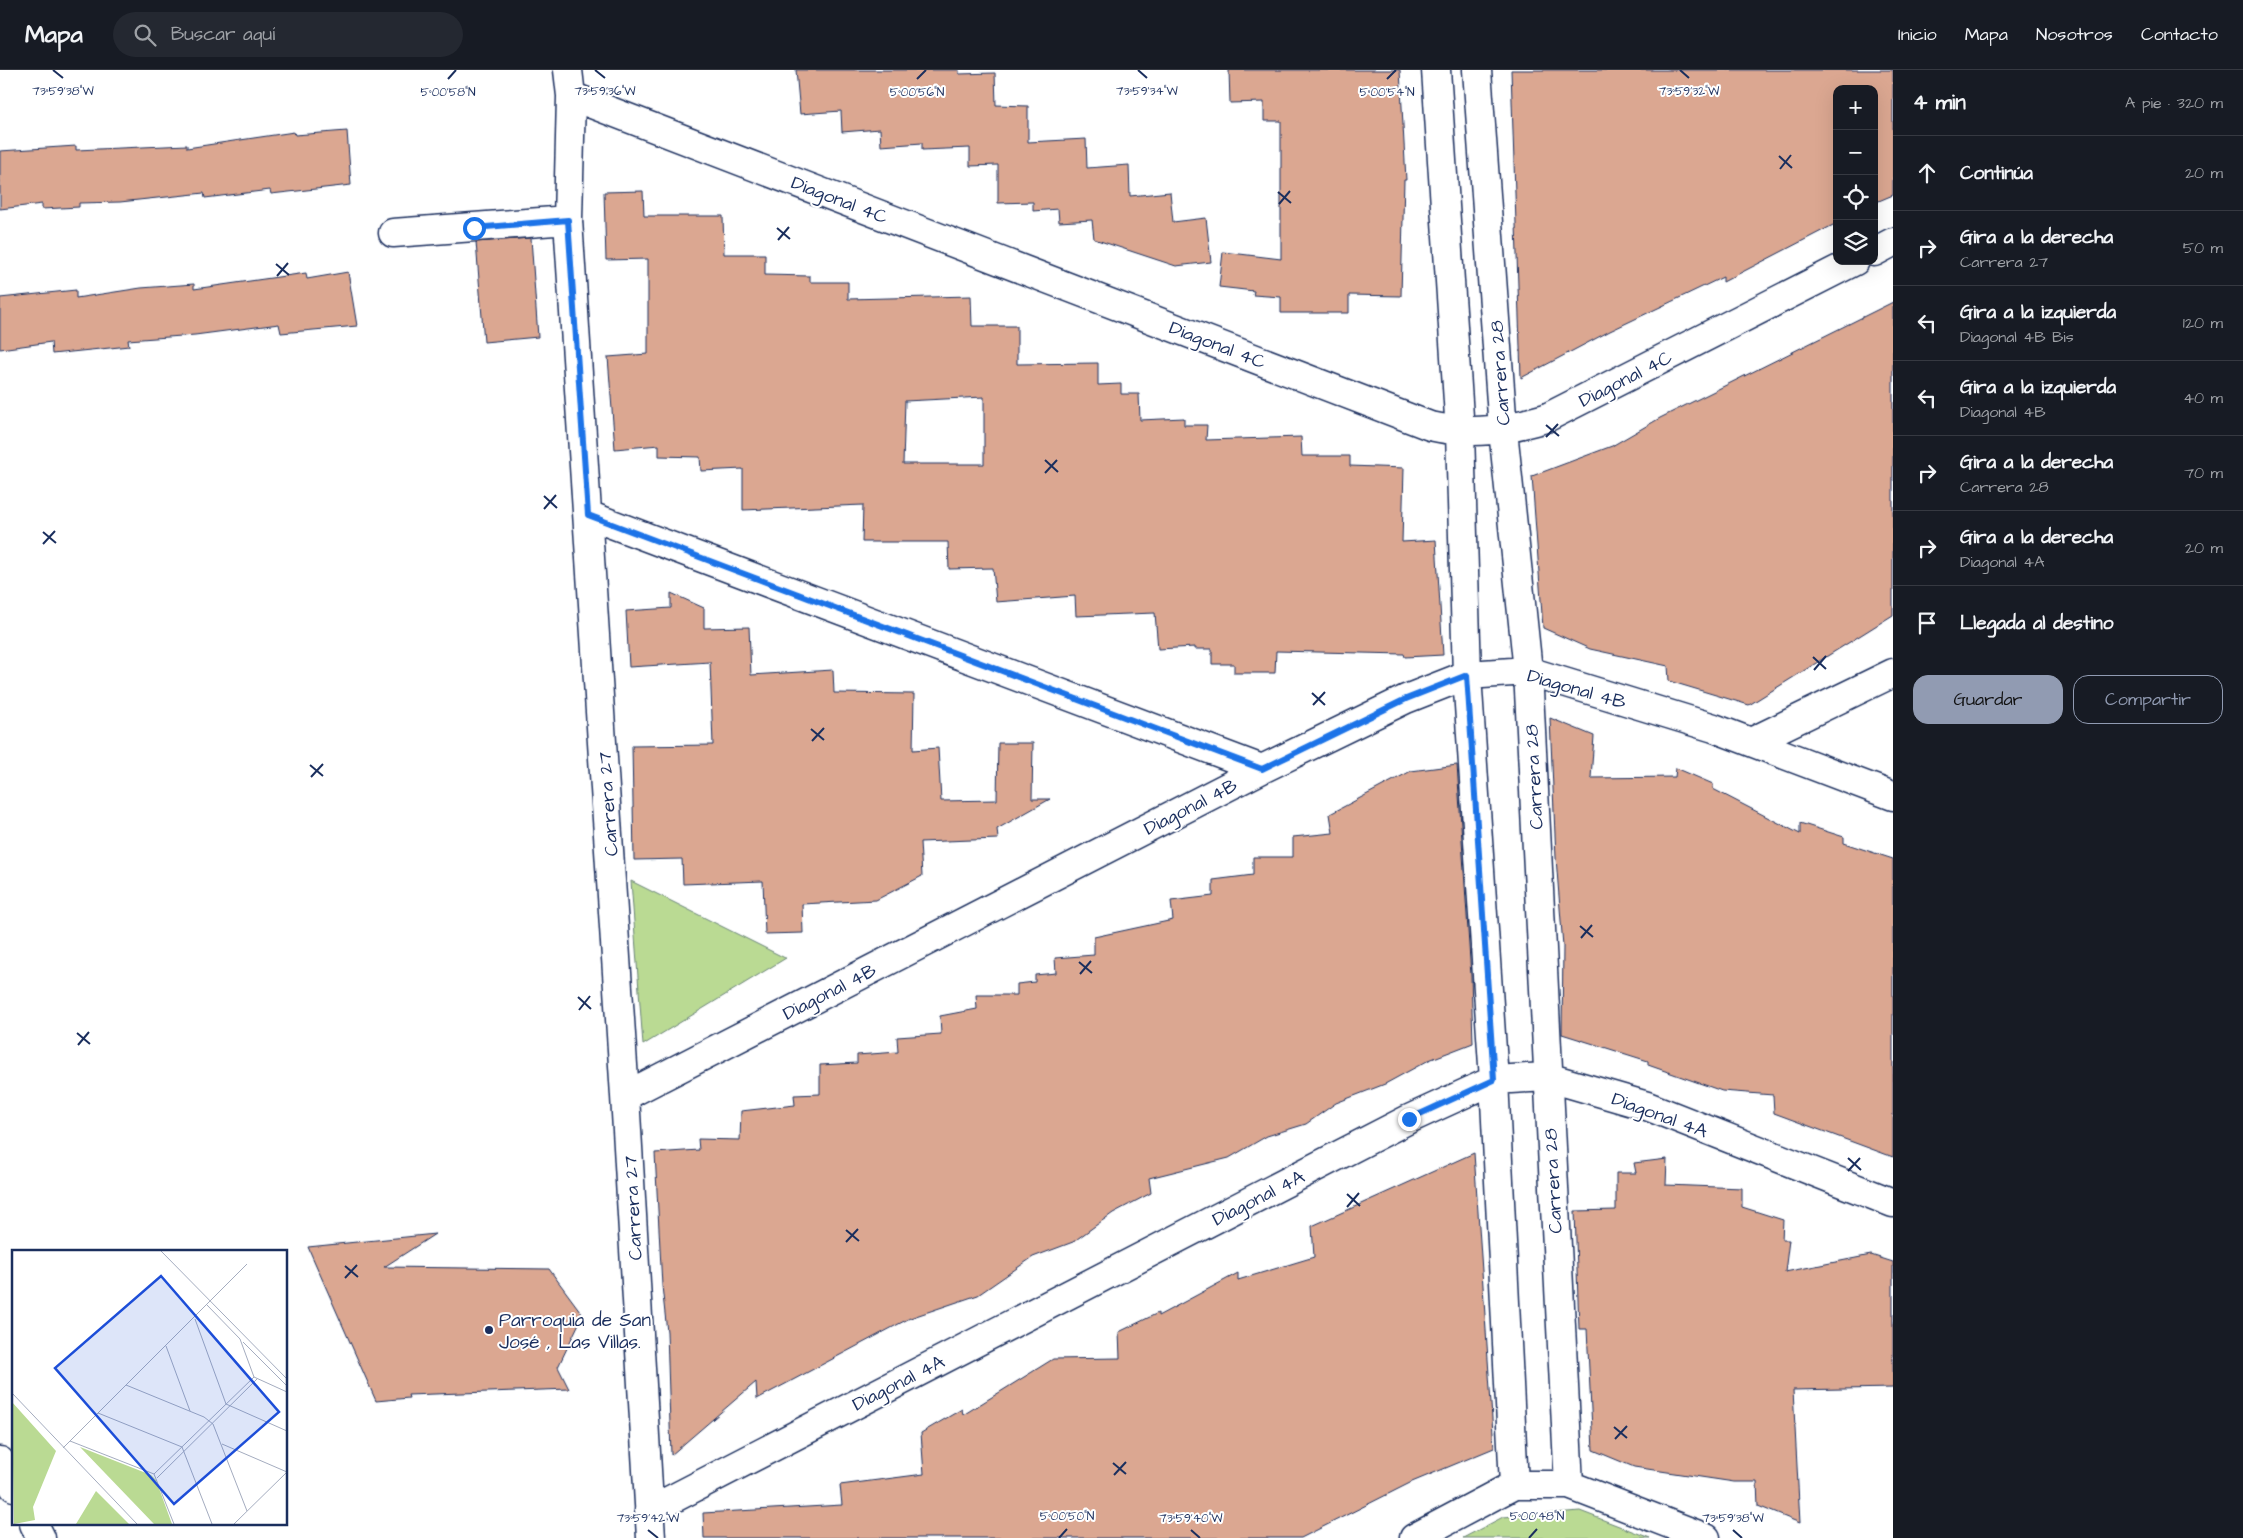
<!DOCTYPE html>
<html lang="es">
<head>
<meta charset="utf-8">
<style>
	body { margin:0; font-family:"Architects Daughter",sans-serif; background:#242831; color:#f1f3f6 }
	.controls { position:absolute; right:15px; top:15px; display:grid; overflow:hidden; border-radius:10px; box-shadow:0 5px 20px #0002 }
	.controls button { width:45px; height:45px; display:grid; place-items:center; padding:0; border:0; border-bottom:1px solid #363941; background:#171b24; color:#f1f3f6; font:25px sans-serif }
	.stop { position:absolute; width:15px; height:15px; margin:-11px; border:4px solid #1a73e8; border-radius:50%; background:#fff }
	.stop.end { background:#1a73e8; border-color:#fff; box-shadow:0 1px 5px #0008 }
	.list { margin:0; padding:0; list-style:none }
	h2 { display:flex; justify-content:space-between; align-items:center; height:65px; margin:0; padding:0 20px; font-size:21px }
	h2 small { font-size:16px; font-weight:400; color:#9ea1a6 }
	.list li { display:grid; grid-template-columns:32px 1fr auto; gap:15px; align-items:center; box-sizing:border-box; height:75px; padding:0 20px; border-top:1px solid #363941 }
	.list b { display:block; font-size:19px; white-space:nowrap }
	.list p { margin:0; font-size:16px; white-space:nowrap; color:#9ea1a6 }
	.list em { font-size:16px; font-style:normal; color:#9ea1a6 }
	.actions { display:flex; gap:10px; padding:15px 20px }
	.actions a { flex:1; padding:11px 0; border:1px solid #919bb2; border-radius:15px; text-align:center; font-size:18px; color:#919bb2 }
	.actions .main { background:#919bb2; color:#111 }
	.icon { flex:none; width:28px; height:28px; fill:none; stroke:currentColor; stroke-width:2; stroke-linecap:round; stroke-linejoin:round }
	.map { position:relative; flex:none; width:1893px; height:1468px; overflow:hidden }
	header { display:flex; align-items:center; gap:30px; box-sizing:border-box; height:70px; padding:0 25px; background:#171b24; border-bottom:1px solid #363941 }
	header strong { font-size:24px }
	nav { display:flex; gap:28px; margin-inline-start:auto; font-size:18px }
	.search { width:350px; height:45px; background:#242831; display:flex; align-items:center; gap:12px; box-sizing:border-box; padding:0 18px; border-radius:28px; color:#9ea1a6; font-size:19px }
	main { display:flex }
	aside { flex:1; background:#171b24 }
	.map>svg:first-child { display:block }
	.green { fill:#bada93; stroke:#6a8478 }
	.building { fill:#dba791; stroke:#1b2f5e; fill-rule:evenodd }
	.lines { fill:none; stroke-linecap:round; stroke-linejoin:round }
	.minor-casing { stroke:#1b2f5e; stroke-width:31 }
	.minor { stroke:#fff; stroke-width:28 }
	.route { stroke:#1a73e8; stroke-width:6 }
	.ticks { fill:none; stroke:#1b2f5e; stroke-width:2 }
	.poi-dot { fill:#1b2f5e; stroke:#fff; stroke-width:2 }
	.labels { text-anchor:middle; stroke-width:4; stroke-linejoin:round; paint-order:stroke }
	.street-label { font-size:19px; fill:#1b2f5e; stroke:#fff }
	.poi-label { font-size:19px; fill:#1b2f5e; stroke:#fff; text-anchor:start }
	.inset-road { fill:none; stroke:#a4acbf; stroke-width:1 }
	.view { fill:#1d4ed8; fill-opacity:0.15; stroke:#1d4ed8; stroke-width:2.5 }
	.inset-edge { fill:none; stroke:#1b2f5e; stroke-width:2.5 }
	.ticks-label { font-size:12px; text-anchor:middle; fill:#1b2f5e; stroke:#fff; stroke-width:4; stroke-linejoin:round; paint-order:stroke }
</style>
</head>
<body>
<header>
<strong>Mapa</strong>
<div class="search"><svg class="icon" aria-label="search" viewBox="0 0 24 24"><circle cx="10" cy="10" r="6"/><path d="M15 15l6 6"/></svg>Buscar aquí</div>
<nav><a>Inicio</a><a>Mapa</a><a>Nosotros</a><a>Contacto</a></nav>
</header>
<main>
<div class="map">
<svg width="1893" height="1468" viewBox="0 0 1893 1468">
	<rect width="100%" height="100%" fill="#fff"/>
	<filter id="ink" filterUnits="userSpaceOnUse"><feTurbulence type="fractalNoise" baseFrequency=".02" numOctaves="2"/><feDisplacementMap in="SourceGraphic" scale="10" xChannelSelector="R" yChannelSelector="G"/><feConvolveMatrix kernelMatrix="1 2 1 2 8 2 1 2 1" color-interpolation-filters="sRGB"/></filter>
	<g filter="url(#ink)">
		<path class="green" d="M631,811L785,888H786L643,975Z
			M1580,1441L1650,1468H1463L1503,1447Z"/>
		<path class="building" d="M796,0H959V4L995,3L996,35L1028,36V72L1086,69L1087,98L1129,95L1130,126L1170,122L1173,152L1206,148L1211,192L1176,196L1094,169L1092,150L1059,152L1058,139L1033,141V132L998,133V95L970,96V78L922,80V73L881,76L880,59L842,62L841,41L800,44Z
			M1229,0H1400L1406,110H1404L1401,226L1349,225V243H1281V227L1253,225L1254,221L1219,217L1223,182L1281,189V51H1264V32L1230,33Z
			M1511,0H1893V125L1874,133V19H1837V153L1723,212V207L1610,261L1521,308Z
			M347,61L351,115L271,124L270,120L205,128L204,123L120,132L79,133V137L42,139V134L0,139V81L76,76V80L187,75V78L294,62L295,65Z
			M643,121L644,146H723L724,184H765V205L810,206V212H848V229L971,226L972,256H1017V294L1098,293V315L1121,314V324H1139L1140,350L1184,348V355H1207L1206,370L1301,367L1302,386H1350V396L1404,398L1402,472L1436,470L1443,585L1405,587L1404,584L1276,581L1275,603H1234V594H1212V579H1195V577L1158,579L1155,543L1076,546L1075,526L996,532L993,498L949,499L948,472H862L863,435L743,440V399L701,401L700,387L659,386V375L615,379L608,287L648,284V189L606,190L604,122ZM984,327V394H903L905,331Z
			M531,168L538,267L484,272L476,172Z
			M348,202L357,256L281,263L279,254L195,265L128,270L129,276L52,284L51,272L0,279V228L76,220V228L141,218L194,214V219L306,203L307,209Z
			M1893,232V545L1749,635L1669,611L1668,596L1590,579L1543,558L1532,406L1612,376L1660,348Z
			M671,523L704,538V558L749,557L751,605L833,600L834,623L914,624L913,680L938,678L941,731L997,730L998,673H1033L1032,729H1050L997,759L998,769L920,772L922,806L876,830L802,834L803,863L765,864L763,811L683,814L682,789L634,790L632,676L713,675L710,592L629,597L626,541L671,538Z
			M1550,648L1594,666L1591,708L1675,707L1676,698L1713,714V719L1800,764V753L1844,767V773L1893,789V1087L1774,1043L1773,1025L1722,1021L1648,995V991L1562,964L1563,876L1556,788Z
			M1457,695L1471,906L1473,973L1429,990L1385,1014L1336,1033L1306,1054L1267,1066L1229,1088L1149,1108L1151,1123L1113,1143L1073,1172L1033,1187L978,1225L910,1248L757,1329L756,1312L671,1385L667,1262L662,1216L655,1083L699,1080L698,1069L740,1070L741,1041L795,1035L794,1025L820,1024V995L857,993V985L898,982L897,967L941,964L940,946L977,939L976,925H1017V914L1035,912V905L1056,903L1055,888L1094,885V867L1173,850L1171,831L1213,826V810L1253,805V787H1293V767L1333,763L1330,744L1411,701Z
			M1474,1083L1494,1378L1412,1412L1301,1468H704L703,1443L842,1435L840,1415L924,1404L921,1363L962,1339L963,1345L1053,1289L1120,1288L1119,1262L1158,1243V1246L1238,1203V1210L1314,1187L1312,1156Z
			M1667,1089L1666,1115L1742,1118V1137L1783,1150L1782,1170H1789L1785,1202L1871,1185L1893,1192V1318L1793,1320L1800,1453L1758,1436L1757,1412H1734L1634,1397L1593,1380L1587,1259H1579L1575,1141L1616,1140V1103H1636L1634,1093Z
			M435,1164L384,1197L549,1199L583,1245L558,1297L569,1319L408,1325L409,1328L376,1331L308,1177Z"/>
		<g class="lines">
			<g class="minor-casing">
				<path id="minor" d="M568,0L571,26L568,150L625,1026L651,1468
					M1436,0L1460,362L1467,605L1494,1010L1514,1415
					M1477,0L1503,360L1528,601L1569,1415
					M571,26L1430,356C1475,366 1502,360 1546,348L1855,191
					M393,163L568,150
					M1874,182L1893,172
					M588,445L1262,699
					M1751,672L1893,603
					M625,1026L1262,699L1406,629L1467,605L1528,601L1714,658L1893,726
					M0,1391L14,1417
					M649,1441L1409,1049L1494,1010L1547,1007L1647,1036L1893,1133
					M34,1454L41,1468
					M1414,1468L1514,1415H1569L1706,1468"/>
			</g>
			<use href="#minor" class="minor"/>
		</g>
	</g>
	<g class="lines" filter="url(#ink)">
		<path class="route" d="M474,158L568,150L588,445L1262,699L1406,629L1467,605L1494,1010L1409,1049"/>
	</g>
	<path class="ticks" d="M53,0L63,8M595,0L605,8M1138,0L1147,8M1680,0L1689,8M448,9L456,0M917,9L926,0M1387,9L1396,0M1779,86L1792,98M1780,99L1791,85M1278,122L1291,133M1279,134L1290,121M777,158L790,169M778,170L789,157M276,194L289,205M277,206L288,193M1546,355L1559,366M1546,367L1558,354M1045,390L1058,402M1045,403L1057,390M544,426L557,438M544,439L556,425M43,462L56,473M43,474L55,461M1813,587L1826,599M1814,600L1826,586M1312,623L1325,635M1313,635L1325,622M811,659L824,670M812,671L824,658M310,695L323,706M311,707L323,694M1580,856L1593,867M1581,868L1592,855M1079,892L1092,903M1080,904L1091,891M578,927L591,939M579,940L590,926M77,963L90,974M78,975L89,962M1848,1088L1861,1100M1848,1101L1860,1088M1347,1124L1360,1136M1347,1137L1359,1123M846,1160L859,1171M846,1172L858,1159M345,1196L358,1207M345,1208L357,1195M1614,1357L1627,1368M1615,1369L1627,1356M1113,1393L1126,1404M1114,1405L1126,1392M648,1460L658,1468M1191,1460L1200,1468M1733,1460L1742,1468M1059,1468L1067,1459M1529,1468L1537,1459"/>
	<circle class="poi-dot" cx="489" cy="1260" r="5"/>
	<g class="labels">
		<g class="street-label">
			<text transform="translate(840 129) rotate(21)" y="7">Diagonal 4C</text>
			<text transform="translate(1218 274) rotate(21)" y="7">Diagonal 4C</text>
			<text transform="translate(1499 303) rotate(-94)" y="7">Carrera 28</text>
			<text transform="translate(1625 308) rotate(-27)" y="7">Diagonal 4C</text>
			<text transform="translate(1577 618) rotate(16)" y="7">Diagonal 4B</text>
			<text transform="translate(1533 707) rotate(-93)" y="7">Carrera 28</text>
			<text transform="translate(607 734) rotate(-94)" y="7">Carrera 27</text>
			<text transform="translate(1190 736) rotate(-27)" y="7">Diagonal 4B</text>
			<text transform="translate(829 921) rotate(-27)" y="7">Diagonal 4B</text>
			<text transform="translate(1660 1044) rotate(20)" y="7">Diagonal 4A</text>
			<text transform="translate(1552 1111) rotate(-93)" y="7">Carrera 28</text>
			<text transform="translate(1258 1127) rotate(-27)" y="7">Diagonal 4A</text>
			<text transform="translate(632 1138) rotate(-93)" y="7">Carrera 27</text>
			<text transform="translate(898 1312) rotate(-27)" y="7">Diagonal 4A</text>
		</g>
		<g class="poi-label">
			<text x="499" y="1256">Parroquia de San<tspan x="499" dy="22">José , Las Villas.</tspan></text>
		</g>
	</g>
	<g transform="translate(12 1180)">
		<rect width="275" height="275" fill="#fff"/>
		<path d="M0,152L44,201L21,257L23,270L2,274ZM68,197L139,225L144,230L160,274H142ZM84,241L117,274H64Z" fill="#bada93"/>
		<path class="inset-road" d="M149,1L275,129M195,55L228,89L242,127L275,142M183,69L214,154L275,181M231,92L275,136M154,96L178,161M114,135L192,167L201,174L235,261M0,143L125,274M86,163L170,197L200,274M58,191L142,224L162,274M210,194L275,222M51,198L235,14M142,224L242,127M145,228L245,129M222,274L275,222"/>
		<path class="view" d="M149,26L267,162L162,254L43,118Z"/>
		<rect width="275" height="275" class="inset-edge"/>
	</g>
	<g class="ticks-label">
		<text x="63" y="25">73°59'38"W</text>
		<text x="605" y="25">73°59'36"W</text>
		<text x="1147" y="25">73°59'34"W</text>
		<text x="1689" y="25">73°59'32"W</text>
		<text x="448" y="26">5°00'58"N</text>
		<text x="917" y="26">5°00'56"N</text>
		<text x="1387" y="26">5°00'54"N</text>
		<text x="1067" y="1450">5°00'50"N</text>
		<text x="1537" y="1450">5°00'48"N</text>
		<text x="648" y="1452">73°59'42"W</text>
		<text x="1191" y="1452">73°59'40"W</text>
		<text x="1733" y="1452">73°59'38"W</text>
	</g>
</svg>
<div class="controls">
<button>+</button>
<button>−</button>
<button><svg class="icon" aria-label="locate" viewBox="0 0 24 24"><circle cx="12" cy="12" r="6"/><path d="M12 2v4M12 18v4M2 12h4M18 12h4"/></svg></button>
<button><svg class="icon" aria-label="layers" viewBox="0 0 24 24"><path d="M12 4l9 5-9 5-9-5zM3 14l9 5 9-5"/></svg></button>
</div>
<div class="stop" style="left:474px;top:158px"></div>
<div class="stop end" style="left:1409px;top:1049px"></div>
</div>
<aside>
<h2>4 min<small>A pie · 320 m</small></h2>
<ul class="list">
<li><svg class="icon" aria-label="ahead" viewBox="0 0 24 24"><path d="M12 20V5M6 11l6-6 6 6"/></svg><div><b>Continúa</b></div><em>20 m</em></li>
<li><svg class="icon" aria-label="right" viewBox="0 0 24 24"><path d="M7 20v-9h11M14 6l5 5-5 5"/></svg><div><b>Gira a la derecha</b><p>Carrera 27</p></div><em>50 m</em></li>
<li><svg class="icon" aria-label="left" viewBox="0 0 24 24"><path d="M17 20v-9H6M10 6l-5 5 5 5"/></svg><div><b>Gira a la izquierda</b><p>Diagonal 4B Bis</p></div><em>120 m</em></li>
<li><svg class="icon" aria-label="left" viewBox="0 0 24 24"><path d="M17 20v-9H6M10 6l-5 5 5 5"/></svg><div><b>Gira a la izquierda</b><p>Diagonal 4B</p></div><em>40 m</em></li>
<li><svg class="icon" aria-label="right" viewBox="0 0 24 24"><path d="M7 20v-9h11M14 6l5 5-5 5"/></svg><div><b>Gira a la derecha</b><p>Carrera 28</p></div><em>70 m</em></li>
<li><svg class="icon" aria-label="right" viewBox="0 0 24 24"><path d="M7 20v-9h11M14 6l5 5-5 5"/></svg><div><b>Gira a la derecha</b><p>Diagonal 4A</p></div><em>20 m</em></li>
<li><svg class="icon" aria-label="arrive" viewBox="0 0 24 24"><path d="M6 21V4h12l-3 4 3 4H6"/></svg><div><b>Llegada al destino</b></div></li>
</ul>
<div class="actions"><a class="main">Guardar</a><a>Compartir</a></div>
</aside>
</main>
</body>
</html>
